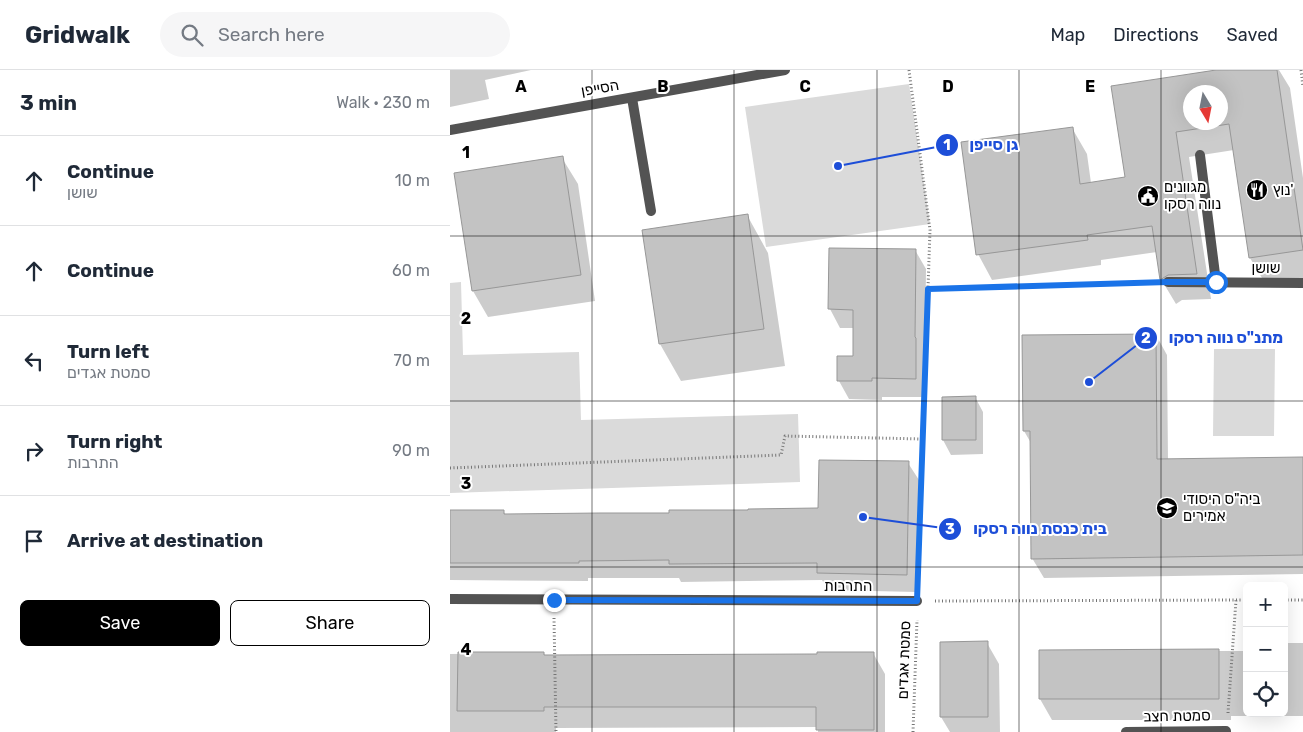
<!DOCTYPE html>
<html lang="en">
<head>
<meta charset="utf-8">
<style>
	body { margin:0; font-family:Rubik,"Noto Sans Hebrew",sans-serif; background:#f6f6f7; color:#1f2937 }
	.controls { position:absolute; right:15px; bottom:15px; display:grid; overflow:hidden; border-radius:8px; box-shadow:0 5px 20px #0002 }
	.controls button { width:45px; height:45px; display:grid; place-items:center; padding:0; border:0; border-bottom:1px solid #e0e1e3; background:#fff; color:#1f2937; font:25px sans-serif }
	.compass { position:absolute; left:733px; top:15px; width:45px; height:45px; border-radius:50%; background:#fff; box-shadow:0 5px 20px #0002; rotate:170deg }
	.stop { position:absolute; width:15px; height:15px; margin:-11px; border:4px solid #1a73e8; border-radius:50%; background:#fff }
	.stop.end { background:#1a73e8; border-color:#fff; box-shadow:0 1px 5px #0008 }
	.list { margin:0; padding:0; list-style:none }
	h2 { display:flex; justify-content:space-between; align-items:center; height:65px; margin:0; padding:0 20px; font-size:21px }
	h2 small { font-size:16px; font-weight:400; color:#747a83 }
	.list li { display:grid; grid-template-columns:32px 1fr auto; gap:15px; align-items:center; box-sizing:border-box; height:90px; padding:0 20px; border-top:1px solid #e0e1e3 }
	.list b { display:block; font-size:19px; white-space:nowrap }
	.list p { margin:0; font-size:16px; white-space:nowrap; color:#747a83 }
	.list em { font-size:16px; font-style:normal; color:#747a83 }
	.actions { display:flex; gap:10px; padding:15px 20px }
	.actions a { flex:1; padding:11px 0; border:1px solid #000; border-radius:8px; text-align:center; font-size:18px; color:#000 }
	.actions .main { background:#000; color:#fff }
	.icon { flex:none; width:28px; height:28px; fill:none; stroke:currentColor; stroke-width:2; stroke-linecap:round; stroke-linejoin:round }
	.map { position:relative; flex:none; width:853px; height:662px; overflow:hidden }
	header { display:flex; align-items:center; gap:30px; box-sizing:border-box; height:70px; padding:0 25px; background:#fff; border-bottom:1px solid #e0e1e3 }
	header strong { font-size:24px }
	nav { display:flex; gap:28px; margin-inline-start:auto; font-size:18px }
	.search { width:350px; height:45px; background:#f6f6f7; display:flex; align-items:center; gap:12px; box-sizing:border-box; padding:0 18px; border-radius:28px; color:#747a83; font-size:19px }
	main { display:flex }
	aside { flex:1; background:#fff }
	.map>svg:first-child { display:block }
	.green { fill:#dadada }
	.shadow { fill:#0003; fill-rule:evenodd }
	.building { fill:#c3c3c3; stroke:#979797; fill-rule:evenodd }
	.lines { fill:none; stroke-linecap:round; stroke-linejoin:round }
	.path { stroke:#757575; stroke-width:3; stroke-dasharray:1 2.5; stroke-linecap:butt }
	.service { stroke:#535353; stroke-width:10 }
	.minor { stroke:#535353; stroke-width:10 }
	.route { stroke:#1a73e8; stroke-width:6 }
	.grid { fill:none; stroke:#000; stroke-width:1; stroke-opacity:0.55 }
	.labels { text-anchor:middle; stroke-width:4; stroke-linejoin:round; paint-order:stroke }
	.street-label { font-size:15px; fill:#000; stroke:#fff }
	.poi-label { font-size:15px; fill:#000; stroke:#fff; text-anchor:start }
	.grid-label { font-size:16px; text-anchor:middle; font-weight:bold; fill:#000; stroke:#fff; stroke-width:4; stroke-linejoin:round; paint-order:stroke }
	.leader { fill:none; stroke:#1d4ed8; stroke-width:2 }
	.callout-dot { fill:#1d4ed8; stroke:#fff; stroke-width:2 }
	.mark-label { font-size:15px; text-anchor:middle; font-weight:bold; fill:#fff }
	.callout-label { font-size:16px; text-anchor:middle; font-weight:bold; fill:#1d4ed8; stroke:#fff; stroke-width:4; stroke-linejoin:round; paint-order:stroke }
</style>
</head>
<body>
<header>
<strong>Gridwalk</strong>
<div class="search"><svg class="icon" aria-label="search" viewBox="0 0 24 24"><circle cx="10" cy="10" r="6"/><path d="M15 15l6 6"/></svg>Search here</div>
<nav><a>Map</a><a>Directions</a><a>Saved</a></nav>
</header>
<main>
<aside>
<h2>3 min<small>Walk · 230 m</small></h2>
<ul class="list">
<li><svg class="icon" aria-label="ahead" viewBox="0 0 24 24"><path d="M12 20V5M6 11l6-6 6 6"/></svg><div><b>Continue</b><p>שושן</p></div><em>10 m</em></li>
<li><svg class="icon" aria-label="ahead" viewBox="0 0 24 24"><path d="M12 20V5M6 11l6-6 6 6"/></svg><div><b>Continue</b></div><em>60 m</em></li>
<li><svg class="icon" aria-label="left" viewBox="0 0 24 24"><path d="M17 20v-9H6M10 6l-5 5 5 5"/></svg><div><b>Turn left</b><p>סמטת אגדים</p></div><em>70 m</em></li>
<li><svg class="icon" aria-label="right" viewBox="0 0 24 24"><path d="M7 20v-9h11M14 6l5 5-5 5"/></svg><div><b>Turn right</b><p>התרבות</p></div><em>90 m</em></li>
<li><svg class="icon" aria-label="arrive" viewBox="0 0 24 24"><path d="M6 21V4h12l-3 4 3 4H6"/></svg><div><b>Arrive at destination</b></div></li>
</ul>
<div class="actions"><a class="main">Save</a><a>Share</a></div>
</aside>
<div class="map">
<svg width="853" height="662" viewBox="0 0 853 662">
	<rect width="100%" height="100%" fill="#fff"/>
	<path class="green" d="M459,14L480,154L316,177L295,37Z
		M11,212L13,285L129,282L131,350L348,344L350,412L0,423V213Z
		M764,279H825L824,366H763Z"/>
	<path class="shadow" d="M0,0H81L35,10L39,29L0,37Z
		M774,0H829L840,18L853,108V208L815,213L800,188L784,80L739,87L761,229L732,230L726,234L711,209L707,182L651,190V195L542,210L528,184L622,58L637,84L641,113L676,108L662,17ZM741,22H771V52H741Z
		M112,88L128,114L145,231L38,247L23,221L5,104Z
		M297,145L318,183L335,296L231,311L210,274L193,161Z
		M465,180L476,199L475,285L476,288V327H432V330L399,329L389,311L404,287V258H390L380,239Z
		M706,265L717,285L718,390L853,389V504L594,508L582,488L581,373L574,361Z
		M525,327L533,342V384L501,385L493,370Z
		M458,393L469,410L466,522L378,520L372,510L231,512L229,508H138V511L0,510V441H53L56,445H150L369,440Z
		M491,573H537L549,594L550,662H500L491,647Z
		M834,573H853V646H781V650H602L590,629V581H797V643H834Z
		M94,583L95,586H368L423,583L435,604V662H368V657L106,658V662H0V584Z"/>
	<path class="building" d="M766,0H827L853,180L799,188L779,54L726,62L747,204L718,205L710,210L702,156L637,165L638,170L526,185L511,72L623,57L630,114L675,107L661,16ZM740,22H770V52H740Z
		M113,86L131,205L22,221L4,103Z
		M298,144L314,259L209,274L192,160Z
		M379,178L466,179L465,267L466,268V309L422,308V311H387V286H403V240L378,239Z
		M706,264L707,389L853,387V485L581,489L580,361H573L572,265Z
		M526,326V370H492V327Z
		M369,390L459,391L457,505L367,503V493L219,494V490L129,491V493H0V440H54V444L150,443H219V440H298V439L368,438Z
		M538,571V647H490V572Z
		M769,579V629H589V580Z
		M8,582H94V585L367,584V582H424V660H366V637H94V641H7Z"/>
	<g class="lines">
		<path class="path" d="M459,0L480,160L468,511
			M851,0L853,17
			M478,219L700,212
			M0,398L331,385L335,366L473,369
			M834,530H853
			M485,531L797,530
			M104,548L106,662
			M778,643L786,530
			M463,662L467,550"/>
		<path class="service" d="M182,28L201,141
			M750,85L766,212
			M676,662L776,661V662"/>
		<path class="minor" d="M0,60L335,0
			M718,212L853,213
			M0,529L467,531"/>
	</g>
	<g class="lines">
		<path class="route" d="M104,530L467,531L478,219L718,212H766"/>
	</g>
	<path class="grid" d="M142,0V662M284,0V662M427,0V662M569,0V662M711,0V662M0,166H853M0,331H853M0,497H853"/>
	<defs>
		<g id="restaurant-disc" transform="scale(1.125)"><circle r="9.5" fill="#000" stroke="#fff"/><path d="M-5-6h1v4h1v-4h1v4h1v-4h1v5L-1.5 .5V6h-2V.5L-5-1ZM5-6V6H3V1.5H1.5Q1.5-4 5-6Z" fill="#fff"/></g>
		<g id="civic-disc" transform="scale(1.125)"><circle r="9.5" fill="#000" stroke="#fff"/><path d="M-.6-6.5H3V-4.5H.6V-3L4-1V1h2V6H-6V1h2V-1L-.6-3ZM-1.2 2.5V6h2.4V2.5Z" fill="#fff"/></g>
		<g id="school-disc" transform="scale(1.125)"><circle r="9.5" fill="#000" stroke="#fff"/><path d="M0-5L7-2L0 1L-7-2ZM-4 1L0 2.5L4 1V4Q0 6-4 4Z" fill="#fff"/></g>
	</defs>
	<g fill-rule="evenodd">
		<use href="#restaurant-disc" x="807" y="120"/>
		<use href="#civic-disc" x="698" y="126"/>
		<use href="#school-disc" x="717" y="438"/>
	</g>
	<g class="labels">
		<g class="street-label">
			<text transform="translate(150 18) rotate(-10)" y="5">הסייפן</text>
			<text x="816" y="203">שושן</text>
			<text x="398" y="521">התרבות</text>
			<text transform="translate(454 590) rotate(-88)" y="5">סמטת אגדים</text>
			<text transform="translate(727 646) rotate(-1)" y="5">סמטת חצב</text>
		</g>
		<g class="poi-label">
			<text x="714" y="122">מגוונים<tspan x="714" dy="17">נווה רסקו</tspan></text>
			<text x="823" y="125">נוץ'</text>
			<text x="733" y="434">ביה"ס היסודי<tspan x="733" dy="17">אמירים</tspan></text>
		</g>
	</g>
	<g class="grid-label">
		<text x="71" y="22">A</text>
		<text x="213" y="22">B</text>
		<text x="355" y="22">C</text>
		<text x="498" y="22">D</text>
		<text x="640" y="22">E</text>
		<text x="16" y="88">1</text>
		<text x="16" y="254">2</text>
		<text x="16" y="419">3</text>
		<text x="16" y="585">4</text>
	</g>
	<path class="leader" d="M388 96L497 75M639 312L696 268M413 447L500 459"/>
	<g class="callout-dot">
		<circle cx="388" cy="96" r="5"/>
		<circle cx="639" cy="312" r="5"/>
		<circle cx="413" cy="447" r="5"/>
		<circle cx="497" cy="75" r="12"/>
		<circle cx="696" cy="268" r="12"/>
		<circle cx="500" cy="459" r="12"/>
	</g>
	<g class="mark-label">
		<text x="497" y="80">1</text>
		<text x="696" y="273">2</text>
		<text x="500" y="464">3</text>
	</g>
	<g class="callout-label">
		<text x="544" y="80">גן סייפן</text>
		<text x="776" y="273">מתנ"ס נווה רסקו</text>
		<text x="590" y="464">בית כנסת נווה רסקו</text>
	</g>
</svg>
<div class="controls">
<button>+</button>
<button>−</button>
<button><svg class="icon" aria-label="locate" viewBox="0 0 24 24"><circle cx="12" cy="12" r="6"/><path d="M12 2v4M12 18v4M2 12h4M18 12h4"/></svg></button>
</div>
<svg class="compass" viewBox="-18 -18 36 36"><path d="M0-13l5 13h-10z" fill="#e53935"/><path d="M0 13l5-13h-10z" fill="#747a83"/></svg>
<div class="stop" style="left:766px;top:212px"></div>
<div class="stop end" style="left:104px;top:530px"></div>
</div>
</main>
</body>
</html>
